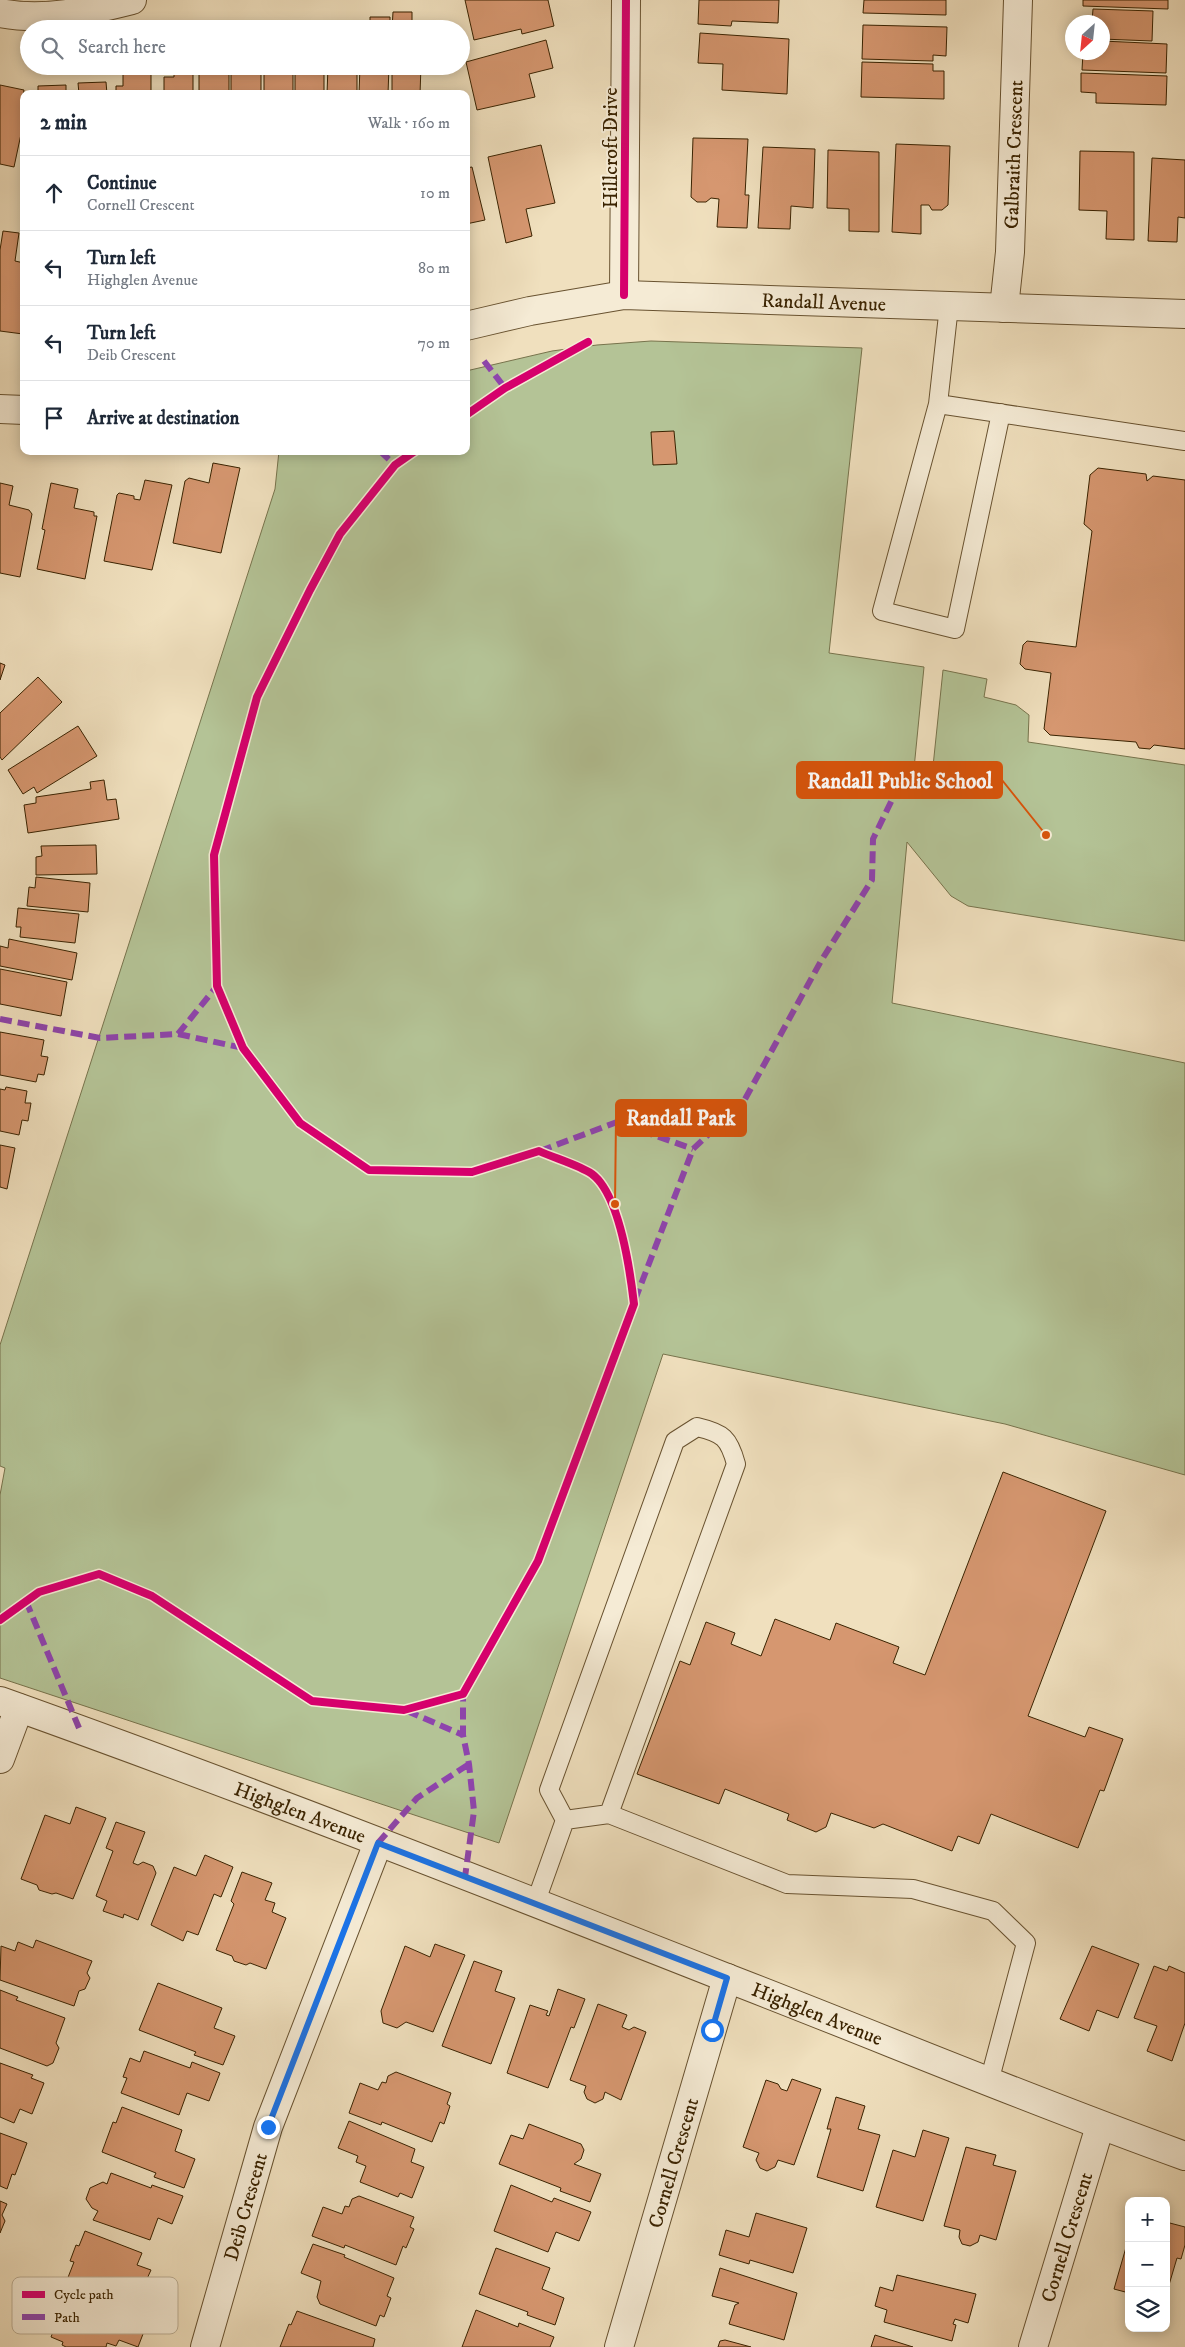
<!DOCTYPE html>
<html lang="en">
<head>
<meta charset="utf-8">
<style>
	body { margin:0; font-family:"IM FELL DW Pica",serif; background:#f6f6f7; color:#1f2937 }
	.controls { position:absolute; right:15px; bottom:15px; display:grid; overflow:hidden; border-radius:10px; box-shadow:0 2px 12px #0003 }
	.controls button { width:45px; height:45px; display:grid; place-items:center; padding:0; border:0; border-bottom:1px solid #e0e1e3; background:#fff; color:#1f2937; font:25px sans-serif }
	.compass { position:absolute; left:1065px; top:15px; width:45px; height:45px; border-radius:50%; background:#fff; box-shadow:0 2px 12px #0003; rotate:207deg }
	.stop { position:absolute; width:15px; height:15px; margin:-11px; border:4px solid #1a73e8; border-radius:50%; background:#fff }
	.stop.end { background:#1a73e8; border-color:#fff; box-shadow:0 1px 5px #0008 }
	.list { margin:0; padding:0; list-style:none }
	h2 { display:flex; justify-content:space-between; align-items:center; height:65px; margin:0; padding:0 20px; font-size:21px }
	h2 small { font-size:16px; font-weight:400; color:#747a83 }
	.list li { display:grid; grid-template-columns:32px 1fr auto; gap:15px; align-items:center; box-sizing:border-box; height:75px; padding:0 20px; border-top:1px solid #e0e1e3 }
	.list b { display:block; font-size:19px; white-space:nowrap }
	.list p { margin:0; font-size:16px; white-space:nowrap; color:#747a83 }
	.list em { font-size:16px; font-style:normal; color:#747a83 }
	.icon { flex:none; width:28px; height:28px; fill:none; stroke:currentColor; stroke-width:2; stroke-linecap:round; stroke-linejoin:round }
	.map { position:relative; flex:none; width:1185px; height:2347px; overflow:hidden }
	.search { position:absolute; background:#fff; box-shadow:0 2px 12px #0003; left:20px; top:20px; width:450px; height:55px; display:flex; align-items:center; gap:12px; box-sizing:border-box; padding:0 18px; border-radius:28px; color:#747a83; font-size:19px }
	.panel { position:absolute; background:#fff; box-shadow:0 2px 12px #0003; left:20px; top:90px; width:450px; height:365px; border-radius:10px }
	.map>svg:first-child { display:block }
	.green { fill:#b4c396; stroke:#77734c }
	.building { fill:#d69770; stroke:#3a2301 }
	.lines { fill:none; stroke-linecap:round; stroke-linejoin:round }
	.service-casing { stroke:#685230; stroke-width:20 }
	.minor-casing { stroke:#685230; stroke-width:30 }
	.tertiary-casing { stroke:#685230; stroke-width:30 }
	.service { stroke:#f5ebd5; stroke-width:18 }
	.minor { stroke:#f5ebd5; stroke-width:28 }
	.tertiary { stroke:#f5ebd5; stroke-width:28 }
	.quiet { stroke:#8e44ad; stroke-width:6; stroke-dasharray:12 6; stroke-linecap:butt }
	.cycleway-casing { stroke:#f5ebd5; stroke-width:11 }
	.cycleway { stroke:#d6006c; stroke-width:8 }
	.route { stroke:#1a73e8; stroke-width:6 }
	.labels { text-anchor:middle; stroke-width:4; stroke-linejoin:round; paint-order:stroke }
	.street-label { font-size:20px; fill:#3a2301; stroke:#f5ebd5 }
	.key { fill:#f5ebd5; stroke:#bdaf95; stroke-width:1 }
	.key-label { font-size:14px; fill:#3a2301 }
	.leader { fill:none; stroke:#d7540b; stroke-width:2 }
	.callout-dot { fill:#d7540b; stroke:#f5ebd5; stroke-width:2 }
	.callout { fill:#d7540b; stroke:#d7540b; stroke-width:2 }
	.callout-label { font-size:21px; text-anchor:middle; font-weight:bold; fill:#fff }
</style>
</head>
<body>
<div class="map">
<svg width="1185" height="2347" viewBox="0 0 1185 2347">
	<rect width="100%" height="100%" fill="#f0e0be"/>
	<filter id="stains"><feTurbulence type="fractalNoise" baseFrequency=".004" numOctaves="4"/><feColorMatrix values="0 0 0 0 .2 0 0 0 0 .09 0 0 0 0 .02 0 0 0 .5 -.17"/></filter>
	<radialGradient id="worn" r=".72"><stop offset=".6" stop-color="#630" stop-opacity="0"/><stop offset="1" stop-color="#630" stop-opacity=".3"/></radialGradient>
	<path class="green" d="M651,341L862,348L829,653L924,667L912,789L932,776L943,670L987,679L984,697L1016,705L1029,715L1028,742L1185,765V941L968,906L951,896L907,842L892,1003L1185,1063V1475L1005,1424L663,1354L499,1843L0,1678V1495L5,1468L0,1466V1345L275,489L279,451H466V371L552,351L597,345Z"/>
	<path class="building" d="M465,0H548L554,26L522,34L521,29L474,40Z
		M699,0H779L778,23L732,21L731,26L698,24Z
		M864,0H946V15L863,13Z
		M1083,0H1168V9L1083,6Z
		M1093,9L1153,11L1152,41L1102,39V22H1092Z
		M393,12H412V27L421,29H392Z
		M370,17H390V29H370Z
		M863,25L947,27L946,56L933,55V61L862,59Z
		M328,27H348V29H328Z
		M700,33L789,39L787,94L722,90L723,64L698,63Z
		M546,40L553,68L529,74L535,97L477,110L466,62Z
		M1102,41L1167,44L1166,73L1082,70L1083,52H1102Z
		M862,62L933,64V71H944V99L861,97Z
		M174,66H193V94H164V77H174Z
		M199,66H218V74H229V94H199Z
		M231,66H261V94H231Z
		M264,66H293V94H264Z
		M295,66H324V94H295Z
		M328,66H357V94H327Z
		M360,66H389L388,94H359Z
		M392,66H421L420,94H392Z
		M1081,73L1167,76L1166,105L1096,103V93L1081,92Z
		M123,74H151V94H116V86H123Z
		M106,82L107,94H79L78,83Z
		M0,85L24,90L21,106L24,107V120L14,167L0,164Z
		M66,85V94H38V86Z
		M693,138L748,139L745,195H749L747,228L717,227L719,199L711,198L706,202H697L691,197Z
		M896,144L950,146L948,205L942,210H932L929,205H921V234L892,232Z
		M541,145L555,203L526,209L532,236L506,243L488,157Z
		M763,147L815,149L813,208L791,206L790,229L758,228Z
		M828,150L879,152V232L849,231V209L827,208Z
		M1080,151L1134,152V240L1106,239L1107,211L1079,210Z
		M1152,158L1185,160V218L1178,217L1177,242L1148,241Z
		M472,167L485,220L466,224V168Z
		M3,231L19,233L15,261L24,263L23,334L0,331V250Z
		M674,431L677,464L653,465L651,432Z
		M213,463L240,468L221,553L173,543L185,481L189,478L209,483Z
		M1098,468L1146,474L1147,481L1153,476L1185,480V749L1154,745L1150,749L1139,748L1136,742L1050,735L1044,729L1051,673L1025,669L1020,664L1023,645L1027,641L1076,647L1092,531L1084,524L1090,475Z
		M145,480L172,485L152,570L104,561L117,495L119,493L134,496V499L140,500Z
		M0,483L13,486L9,505L29,510L32,514L20,577L0,573Z
		M51,483L78,489L74,508L94,512V516H97L85,579L37,569L45,530L42,529Z
		M0,663L5,665L0,680Z
		M38,677L62,702L2,760L0,757V713Z
		M78,726L97,756L37,793L34,787L23,794L8,770Z
		M104,780L107,800L116,799L119,819L28,833L24,805L36,803V797L91,789L90,782Z
		M96,845L97,874L36,875V857L42,856L41,846Z
		M36,877L90,883L88,912L27,906L29,887L35,888Z
		M18,908L79,914L75,943L20,937L21,927H16Z
		M9,939L77,953L72,980L0,966V946L8,948Z
		M0,969L67,982L61,1016L0,1004Z
		M0,1032L44,1040L41,1056L48,1057L44,1075L38,1074L36,1082L0,1075Z
		M6,1087L27,1091L25,1103H31L28,1121L22,1120L19,1135L0,1131V1089L5,1090Z
		M0,1145L15,1148L7,1189L0,1187Z
		M1003,1472L1106,1511L1028,1716L1085,1737L1089,1727L1123,1739L1104,1791L1100,1790L1078,1848L991,1814L979,1844L958,1836L952,1851L883,1824L874,1828L831,1813L826,1827L816,1832L787,1820L789,1814L725,1789L719,1804L637,1774L680,1661L690,1665L706,1622L735,1633L731,1644L761,1656L775,1619L830,1640L836,1623L899,1647L893,1663L925,1675Z
		M76,1807L106,1818L73,1899L56,1893L52,1894L39,1890L37,1885L21,1879L45,1815L70,1824Z
		M116,1822L145,1832L133,1863L138,1865L143,1862L153,1866L156,1873L138,1920L124,1914L123,1918L103,1911L107,1901L96,1896L113,1851L106,1848Z
		M205,1855L233,1867L221,1897L214,1894L198,1935L187,1931L183,1941L151,1925L174,1867L196,1876Z
		M242,1872L272,1883L265,1900L275,1903L272,1912L286,1918L266,1969L250,1963L246,1965L234,1961L232,1956L216,1950L234,1904L231,1901Z
		M36,1940L92,1961L87,1973L90,1978L85,1989L79,1991L74,2006L0,1980L1,1946L15,1951L18,1942L33,1948Z
		M435,1944L465,1955L433,2032L406,2022L397,2028L383,2023L381,2011L405,1946L430,1957Z
		M1092,1946L1139,1964L1118,2018L1097,2010L1089,2031L1060,2019Z
		M474,1961L502,1971L495,1991L515,1998L491,2064L442,2046Z
		M1154,1966L1167,1971L1169,1966L1185,1973V2023L1172,2061L1147,2051L1157,2026L1134,2018Z
		M158,1983L222,2008L214,2028L235,2036L223,2065L194,2055L196,2052L139,2030Z
		M558,1989L585,1999L574,2028L571,2027L548,2088L507,2073L530,2005L548,2011L546,2015L549,2016Z
		M0,1990L18,1997L16,2000L65,2018L56,2043L59,2048L53,2063L47,2066L0,2048Z
		M598,2004L627,2015L622,2027L629,2030L634,2027L646,2032L621,2100L605,2092L603,2099L595,2103L587,2099L584,2092L586,2086L570,2080Z
		M144,2051L190,2068L192,2062L220,2073L209,2101L187,2093L179,2115L121,2093L127,2078L123,2077L130,2058L140,2062Z
		M0,2063L33,2075L31,2078L44,2083L32,2114L20,2109L14,2123L0,2117Z
		M396,2072L451,2093L447,2104L450,2106L444,2124L440,2122L432,2142L382,2122L381,2125L349,2113L360,2083L378,2090L382,2082L386,2083L388,2076Z
		M792,2079L821,2089L794,2165L778,2160L775,2167L767,2171L760,2168L756,2160L759,2153L743,2147L766,2080L778,2084L781,2089L787,2091Z
		M836,2097L865,2106L858,2129L880,2135L863,2191L817,2177L831,2129H827Z
		M122,2107L182,2130L175,2151L195,2159L184,2188L154,2177L156,2173L102,2152L113,2122L116,2123Z
		M349,2121L415,2149L411,2162L424,2167L412,2198L400,2193L398,2197L360,2182L366,2166L356,2162L358,2156L338,2148Z
		M529,2124L581,2144L584,2150L581,2159L574,2164L601,2174L590,2202L560,2191L561,2188L499,2164L511,2135L523,2139Z
		M923,2130L949,2138L923,2221L876,2207L893,2150L915,2157Z
		M0,2133L27,2143L15,2175L12,2174L7,2189L0,2186Z
		M966,2147L996,2155L993,2165L1016,2171L996,2240L980,2235L978,2242L970,2246L962,2244L959,2237L960,2230L944,2226Z
		M111,2173L151,2188L152,2185L183,2196L172,2224L158,2218L150,2240L93,2220L98,2211L92,2208L86,2199L90,2188L103,2182L107,2184Z
		M511,2185L552,2202L554,2198L591,2212L579,2241L556,2232L548,2252L494,2231Z
		M359,2196L414,2217L410,2227L414,2229L406,2248L403,2246L396,2265L345,2245L344,2248L312,2236L323,2207L342,2214L345,2206L349,2207L352,2199Z
		M0,2201L7,2204L2,2215L5,2221L0,2233Z
		M756,2213L807,2228L793,2273L750,2260L749,2264L719,2255L726,2230L749,2237Z
		M1166,2222L1185,2227V2245L1181,2259L1177,2258L1166,2295Z
		M85,2231L142,2253L137,2265L151,2270L146,2281L158,2286L148,2313L117,2301L119,2299L67,2280L74,2262L70,2261L76,2245L79,2246Z
		M1129,2237V2293L1114,2289Z
		M313,2244L345,2255L344,2257L394,2278L387,2296L391,2298L384,2317L380,2315L376,2326L320,2304L317,2297L321,2281L301,2273Z
		M496,2248L550,2268L542,2289L564,2298L555,2325L527,2315L528,2312L479,2294Z
		M720,2268L797,2293L784,2340L729,2324L735,2305L739,2303L712,2296Z
		M897,2275L976,2294L968,2323L955,2319L953,2324L956,2325L952,2341L884,2322L887,2310L875,2306L880,2287L893,2291Z
		M79,2299L116,2312L117,2309L148,2321L138,2347L119,2340L116,2346L107,2343L106,2347H66L62,2345L63,2342L51,2337L63,2306L75,2310Z
		M476,2310L518,2327L519,2323L554,2337L550,2347H462Z
		M297,2311L375,2339L373,2347H280L289,2324L291,2325Z
		M875,2335L913,2347H871Z
		M725,2340L751,2347H718L720,2341Z"/>
	<g class="lines">
		<g class="service-casing">
			<path id="service" d="M949,306L938,404L1185,441
				M938,404L882,611L955,629L1001,413
				M609,1814L787,1884L913,1889L993,1911L1026,1943L989,2082
				M535,1904L565,1820L609,1814L736,1464C729,1438 723,1433 697,1427L675,1441L549,1790L565,1820"/>
		</g>
		<g class="minor-casing">
			<g id="minor">
				<path d="M0,13C45,22 88,11 132,0"/>
				<path d="M624,295L626,0"/>
				<path id="s1" d="M1004,308L1010,252L1018,0"/>
				<path id="s2" d="M466,326L530,311L624,295L1185,314"/>
				<path d="M0,409L24,410"/>
				<path d="M0,1759L19,1708"/>
				<path id="s3" d="M205,2347L268,2127L378,1843"/>
				<path id="s4" d="M619,2347L727,1978"/>
				<path id="s5" d="M1033,2347L1100,2126"/>
			</g>
		</g>
		<g class="tertiary-casing">
			<g id="tertiary">
				<path id="s6" d="M0,1701C244,1788 486,1883 727,1978C880,2037 1031,2101 1185,2156"/>
			</g>
		</g>
		<use href="#service" class="service"/>
		<use href="#minor" class="minor"/>
		<use href="#tertiary" class="tertiary"/>
		<path class="quiet" d="M484,361L505,388
			M380,451L395,465
			M0,1019L100,1038L178,1034L243,1048
			M178,1034L217,986
			M540,1151L617,1122L693,1149
			M635,1300L693,1149L744,1101L821,961L872,880L873,839L903,777
			M26,1601L79,1728
			M465,1690L463,1694V1735L469,1764L474,1811L465,1877
			M407,1711L463,1735
			M378,1843L417,1798L469,1764"/>
		<g class="cycleway-casing">
			<path id="cycleway" d="M624,295L626,0
				M466,415L505,388L588,342
				M0,1620L39,1592L99,1574L152,1596L312,1701L404,1710L463,1694L538,1561L634,1304C630,1270 620,1195 592,1174C579,1165 554,1158 539,1151L472,1172L369,1170L300,1123L243,1048L217,986L214,855L257,697L310,590L340,534L395,465L415,451"/>
		</g>
		<use href="#cycleway" class="cycleway"/>
	</g>
	<g class="lines">
		<path class="route" d="M268,2127L378,1843L727,1978L712,2030"/>
	</g>
	<g class="labels">
		<g class="street-label">
			<text transform="translate(610 148) rotate(-90)" y="7">Hillcroft Drive</text>
			<text dy="7" stroke="none"><textPath href="#s1" startOffset="154">Galbraith Crescent</textPath></text>
			<text dy="7" stroke="none"><textPath href="#s2" startOffset="361">Randall Avenue</textPath></text>
			<text dy="7" stroke="none"><textPath href="#s6" startOffset="320">Highglen Avenue</textPath></text>
			<text dy="7" stroke="none"><textPath href="#s6" startOffset="875">Highglen Avenue</textPath></text>
			<text dy="7" stroke="none"><textPath href="#s4" startOffset="192">Cornell Crescent</textPath></text>
			<text dy="7" stroke="none"><textPath href="#s3" startOffset="146">Deib Crescent</textPath></text>
			<text dy="7" stroke="none"><textPath href="#s5" startOffset="115">Cornell Crescent</textPath></text>
		</g>
	</g>
	<rect x="12" y="2277" width="166" height="57" rx="8" class="key"/>
	<rect x="22" y="2291" width="23" height="7" fill="#d6006c"/>
	<rect x="22" y="2314" width="23" height="6" fill="#8e44ad"/>
	<g class="key-label">
		<text x="54" y="2299">Cycle path</text>
		<text x="54" y="2322">Path</text>
	</g>
	<path class="leader" d="M1046 835L1002 780M615 1204L616 1118"/>
	<g class="callout-dot">
		<circle cx="1046" cy="835" r="5"/>
		<circle cx="615" cy="1204" r="5"/>
	</g>
	<g class="callout">
		<rect x="797" y="762" width="205" height="36" rx="5"/>
		<rect x="616" y="1100" width="130" height="36" rx="5"/>
	</g>
	<g class="callout-label">
		<text x="900" y="788">Randall Public School</text>
		<text x="681" y="1125">Randall Park</text>
	</g>
	<rect width="100%" height="100%" filter="url(#stains)"/>
	<rect width="100%" height="100%" fill="url(#worn)"/>
</svg>
<div class="controls">
<button>+</button>
<button>−</button>
<button><svg class="icon" aria-label="layers" viewBox="0 0 24 24"><path d="M12 4l9 5-9 5-9-5zM3 14l9 5 9-5"/></svg></button>
</div>
<svg class="compass" viewBox="-18 -18 36 36"><path d="M0-13l5 13h-10z" fill="#e53935"/><path d="M0 13l5-13h-10z" fill="#747a83"/></svg>
<div class="stop" style="left:712px;top:2030px"></div>
<div class="stop end" style="left:268px;top:2127px"></div>
<div class="search"><svg class="icon" aria-label="search" viewBox="0 0 24 24"><circle cx="10" cy="10" r="6"/><path d="M15 15l6 6"/></svg>Search here</div>
<section class="panel">
<h2>2 min<small>Walk · 160 m</small></h2>
<ul class="list">
<li><svg class="icon" aria-label="ahead" viewBox="0 0 24 24"><path d="M12 20V5M6 11l6-6 6 6"/></svg><div><b>Continue</b><p>Cornell Crescent</p></div><em>10 m</em></li>
<li><svg class="icon" aria-label="left" viewBox="0 0 24 24"><path d="M17 20v-9H6M10 6l-5 5 5 5"/></svg><div><b>Turn left</b><p>Highglen Avenue</p></div><em>80 m</em></li>
<li><svg class="icon" aria-label="left" viewBox="0 0 24 24"><path d="M17 20v-9H6M10 6l-5 5 5 5"/></svg><div><b>Turn left</b><p>Deib Crescent</p></div><em>70 m</em></li>
<li><svg class="icon" aria-label="arrive" viewBox="0 0 24 24"><path d="M6 21V4h12l-3 4 3 4H6"/></svg><div><b>Arrive at destination</b></div></li>
</ul>
</section>
</div>
</body>
</html>
